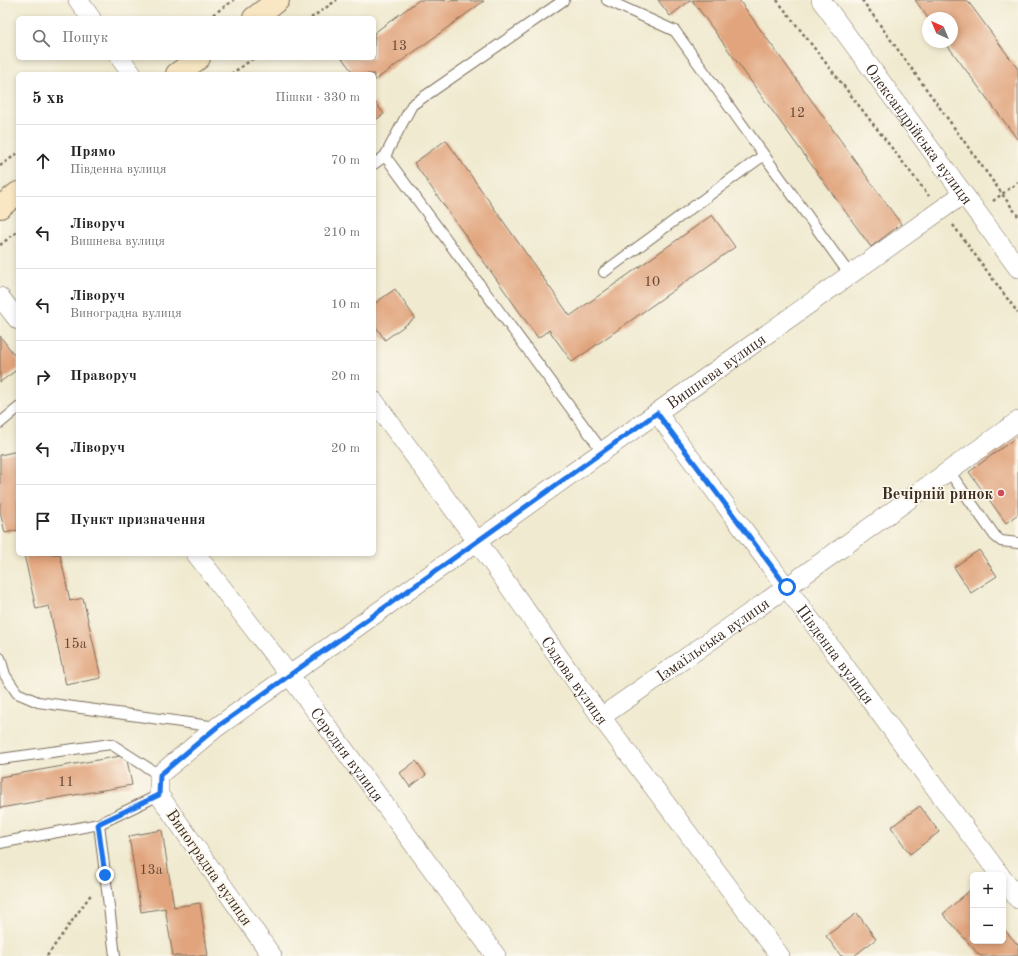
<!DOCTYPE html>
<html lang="uk">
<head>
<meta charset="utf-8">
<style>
	body { margin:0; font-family:"Old Standard TT",serif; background:#f2f2f2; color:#222 }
	.controls { position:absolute; right:12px; bottom:12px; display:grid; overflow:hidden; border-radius:6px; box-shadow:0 2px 6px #0003 }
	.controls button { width:36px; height:36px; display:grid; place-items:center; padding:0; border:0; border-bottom:1px solid #e0e0e0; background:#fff; color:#222; font:20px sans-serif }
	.compass { position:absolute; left:922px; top:12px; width:36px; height:36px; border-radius:50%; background:#fff; box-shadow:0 2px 6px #0003; rotate:316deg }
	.stop { position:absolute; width:12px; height:12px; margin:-9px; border:3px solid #1a73e8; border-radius:50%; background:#fff }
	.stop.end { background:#1a73e8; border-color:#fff; box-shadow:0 1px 4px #0008 }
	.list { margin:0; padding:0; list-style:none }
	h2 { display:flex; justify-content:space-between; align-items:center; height:52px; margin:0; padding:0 16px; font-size:17px }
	h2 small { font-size:13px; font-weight:400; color:#767676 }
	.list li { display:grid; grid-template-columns:26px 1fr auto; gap:12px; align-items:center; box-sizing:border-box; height:72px; padding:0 16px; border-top:1px solid #e0e0e0 }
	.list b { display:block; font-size:15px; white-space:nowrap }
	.list p { margin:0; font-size:13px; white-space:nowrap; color:#767676 }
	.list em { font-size:13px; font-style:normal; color:#767676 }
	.icon { flex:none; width:22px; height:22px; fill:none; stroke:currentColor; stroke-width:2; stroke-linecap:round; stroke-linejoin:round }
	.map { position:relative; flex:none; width:1018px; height:956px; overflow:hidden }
	.search { position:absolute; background:#fff; box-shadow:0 2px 6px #0003; left:16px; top:16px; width:360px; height:44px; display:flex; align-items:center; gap:10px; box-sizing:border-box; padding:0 14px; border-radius:6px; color:#767676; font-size:15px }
	.panel { position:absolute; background:#fff; box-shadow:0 2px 6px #0003; left:16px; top:72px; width:360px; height:484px; border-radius:6px }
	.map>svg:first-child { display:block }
	.building { fill:#e1a47d }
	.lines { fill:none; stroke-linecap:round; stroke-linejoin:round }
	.lane-casing { stroke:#7a6d5c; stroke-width:12 }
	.street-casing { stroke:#7a6d5c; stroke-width:20 }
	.secondary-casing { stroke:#7a6d5c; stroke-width:24 }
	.path { stroke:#7a6d5c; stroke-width:2.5; stroke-dasharray:3 3; stroke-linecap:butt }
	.lane { stroke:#fff; stroke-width:10 }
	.street { stroke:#fff; stroke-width:19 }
	.secondary { stroke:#f9e7c3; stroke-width:22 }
	.route { stroke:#1a73e8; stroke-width:5 }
	.poi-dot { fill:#d1495b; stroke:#fbf7ec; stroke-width:1.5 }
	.labels { text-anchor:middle; stroke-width:3.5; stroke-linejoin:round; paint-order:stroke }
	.number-label { font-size:14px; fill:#644836 }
	.street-label { font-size:16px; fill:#3b2a1e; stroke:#fbf7ec }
	.poi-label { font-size:16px; font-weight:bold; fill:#3b2a1e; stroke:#fbf7ec; text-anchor:end }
</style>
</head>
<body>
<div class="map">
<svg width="1018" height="956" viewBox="0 0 1018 956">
	<rect width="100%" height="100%" fill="#fbf7ec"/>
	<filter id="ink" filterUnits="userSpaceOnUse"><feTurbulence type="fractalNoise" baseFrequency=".025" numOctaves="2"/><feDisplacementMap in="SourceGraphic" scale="8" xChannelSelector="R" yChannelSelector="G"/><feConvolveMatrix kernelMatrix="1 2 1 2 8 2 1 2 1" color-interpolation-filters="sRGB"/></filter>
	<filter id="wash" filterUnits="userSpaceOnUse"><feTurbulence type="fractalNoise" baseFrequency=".012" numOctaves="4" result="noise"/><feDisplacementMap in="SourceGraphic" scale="16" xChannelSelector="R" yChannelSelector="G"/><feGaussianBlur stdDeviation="0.9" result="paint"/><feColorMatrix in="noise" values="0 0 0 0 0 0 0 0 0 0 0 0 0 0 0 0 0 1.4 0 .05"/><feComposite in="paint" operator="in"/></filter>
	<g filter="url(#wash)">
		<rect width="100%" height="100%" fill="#f0ead0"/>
		<g id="blocks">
			<path class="building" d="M419,0L484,1L374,81V74H354L342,58H374V33Z
				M658,0H691L670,16Z
				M692,0H739L901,224L871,247Z
				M915,0H967L1018,69V140L945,42H952V18H928Z
				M374,101L384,114L374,121Z
				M446,140L570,316L712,215L735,247L572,362L549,330L538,338L414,163Z
				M395,289L415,318L385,340L374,324V304Z
				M0,336L18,360V369L0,382Z
				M1018,436V514L1006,523L969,472Z
				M18,451V530L5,533L0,512V455Z
				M979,550L997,576L971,593L954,567Z
				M24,554H60L70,601L83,598L101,678L66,685L49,606L36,609Z
				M126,755L132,785L0,808V777Z
				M416,761L426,775L410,787L400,773Z
				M920,806L939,832L910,854L891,827Z
				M162,830L174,907L200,903L208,956H173L165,908L141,912L129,836Z
				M970,890L973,894V941H1003V928L1018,945V956H980L943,914Z
				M857,913L876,939L854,956H841L826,936Z"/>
		</g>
	</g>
	<g filter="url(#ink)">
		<use href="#blocks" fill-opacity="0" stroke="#7a6d5c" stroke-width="1"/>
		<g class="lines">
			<g class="lane-casing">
				<path id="lane" d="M607,0L675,31L850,275
					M385,156L412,105L564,0
					M374,164L385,156L603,452
					M604,272L764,155
					M0,423L18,408
					M948,470L995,536L1001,541L1018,543
					M0,658L5,675L17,693L38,702L217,727
					M0,759L111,744L159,775
					M99,824L115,956
					M0,843L99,824L159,795"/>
			</g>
			<g class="street-casing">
				<g id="street">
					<path d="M78,0L91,18"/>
					<path id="s1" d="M821,0L1018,268"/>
					<path d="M120,58L132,74"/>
					<path d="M0,297L18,320"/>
					<path id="s2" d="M374,401L477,541L601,717L780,956"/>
					<path id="s3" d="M657,413L1000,875"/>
					<path id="s4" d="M196,554L290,676L496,956"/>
					<path id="s5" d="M601,717L787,587L1018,421"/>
					<path d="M1003,879L1018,899"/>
					<path id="s6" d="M272,956L159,795V775L217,727L963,194"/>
				</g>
			</g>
			<g class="secondary-casing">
				<path id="secondary" d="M254,18L278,0
					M177,74L199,58
					M0,207L18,193"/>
			</g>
			<path class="path" d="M777,0L929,196
				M862,0L1018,216
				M208,18L234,0
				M311,18L337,0
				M231,74L254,58
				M0,166L18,153
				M993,201L1018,182
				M953,225L1018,313
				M0,245L18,231
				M47,956L92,893"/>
			<use href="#lane" class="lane"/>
			<use href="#street" class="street"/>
			<use href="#secondary" class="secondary"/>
		</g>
	</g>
	<g class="lines" filter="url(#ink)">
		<path class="route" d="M105,875L98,824L159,795L160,775L217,727L657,413L787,587"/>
	</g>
	<circle class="poi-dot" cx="1001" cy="493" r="4"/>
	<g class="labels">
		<g class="number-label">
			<text x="399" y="50">13</text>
			<text x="797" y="117">12</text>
			<text x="652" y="286">10</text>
			<text x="75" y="648">15а</text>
			<text x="66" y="786">11</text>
			<text x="151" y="874">13а</text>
		</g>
		<g class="street-label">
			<text dy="6" stroke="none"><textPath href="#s1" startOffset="166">Олександрійська вулиця</textPath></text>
			<text dy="6" stroke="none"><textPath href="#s6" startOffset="905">Вишнева вулиця</textPath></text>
			<text dy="6" stroke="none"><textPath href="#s5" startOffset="136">Ізмаїльська вулиця</textPath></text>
			<text dy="6" stroke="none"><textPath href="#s3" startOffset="300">Південна вулиця</textPath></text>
			<text dy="6" stroke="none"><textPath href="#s2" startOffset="344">Садова вулиця</textPath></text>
			<text dy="6" stroke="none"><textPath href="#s4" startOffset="251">Середня вулиця</textPath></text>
			<text transform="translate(210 867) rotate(55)" y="6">Виноградна вулиця</text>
		</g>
		<g class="poi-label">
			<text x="993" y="499">Вечірній ринок</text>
		</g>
	</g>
</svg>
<div class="controls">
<button>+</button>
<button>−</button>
</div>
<svg class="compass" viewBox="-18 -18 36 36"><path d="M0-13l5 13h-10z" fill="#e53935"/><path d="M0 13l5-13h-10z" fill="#767676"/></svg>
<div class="stop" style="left:787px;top:587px"></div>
<div class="stop end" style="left:105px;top:875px"></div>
<div class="search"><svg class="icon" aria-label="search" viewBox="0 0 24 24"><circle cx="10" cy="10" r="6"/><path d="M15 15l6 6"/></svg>Пошук</div>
<section class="panel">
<h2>5 хв<small>Пішки · 330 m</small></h2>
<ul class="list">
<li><svg class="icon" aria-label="ahead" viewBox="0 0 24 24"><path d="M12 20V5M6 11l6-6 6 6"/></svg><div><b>Прямо</b><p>Південна вулиця</p></div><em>70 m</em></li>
<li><svg class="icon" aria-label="left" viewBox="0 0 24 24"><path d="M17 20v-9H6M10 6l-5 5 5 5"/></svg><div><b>Ліворуч</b><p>Вишнева вулиця</p></div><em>210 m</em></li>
<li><svg class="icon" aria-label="left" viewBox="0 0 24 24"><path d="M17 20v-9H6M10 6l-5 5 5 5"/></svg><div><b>Ліворуч</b><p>Виноградна вулиця</p></div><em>10 m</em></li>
<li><svg class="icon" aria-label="right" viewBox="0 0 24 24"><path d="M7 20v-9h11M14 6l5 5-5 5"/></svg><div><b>Праворуч</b></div><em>20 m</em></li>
<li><svg class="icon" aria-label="left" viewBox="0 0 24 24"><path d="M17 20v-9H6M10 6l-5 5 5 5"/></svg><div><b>Ліворуч</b></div><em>20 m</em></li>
<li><svg class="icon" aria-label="arrive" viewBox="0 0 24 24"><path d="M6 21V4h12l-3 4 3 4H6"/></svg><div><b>Пункт призначення</b></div></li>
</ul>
</section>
</div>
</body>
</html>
